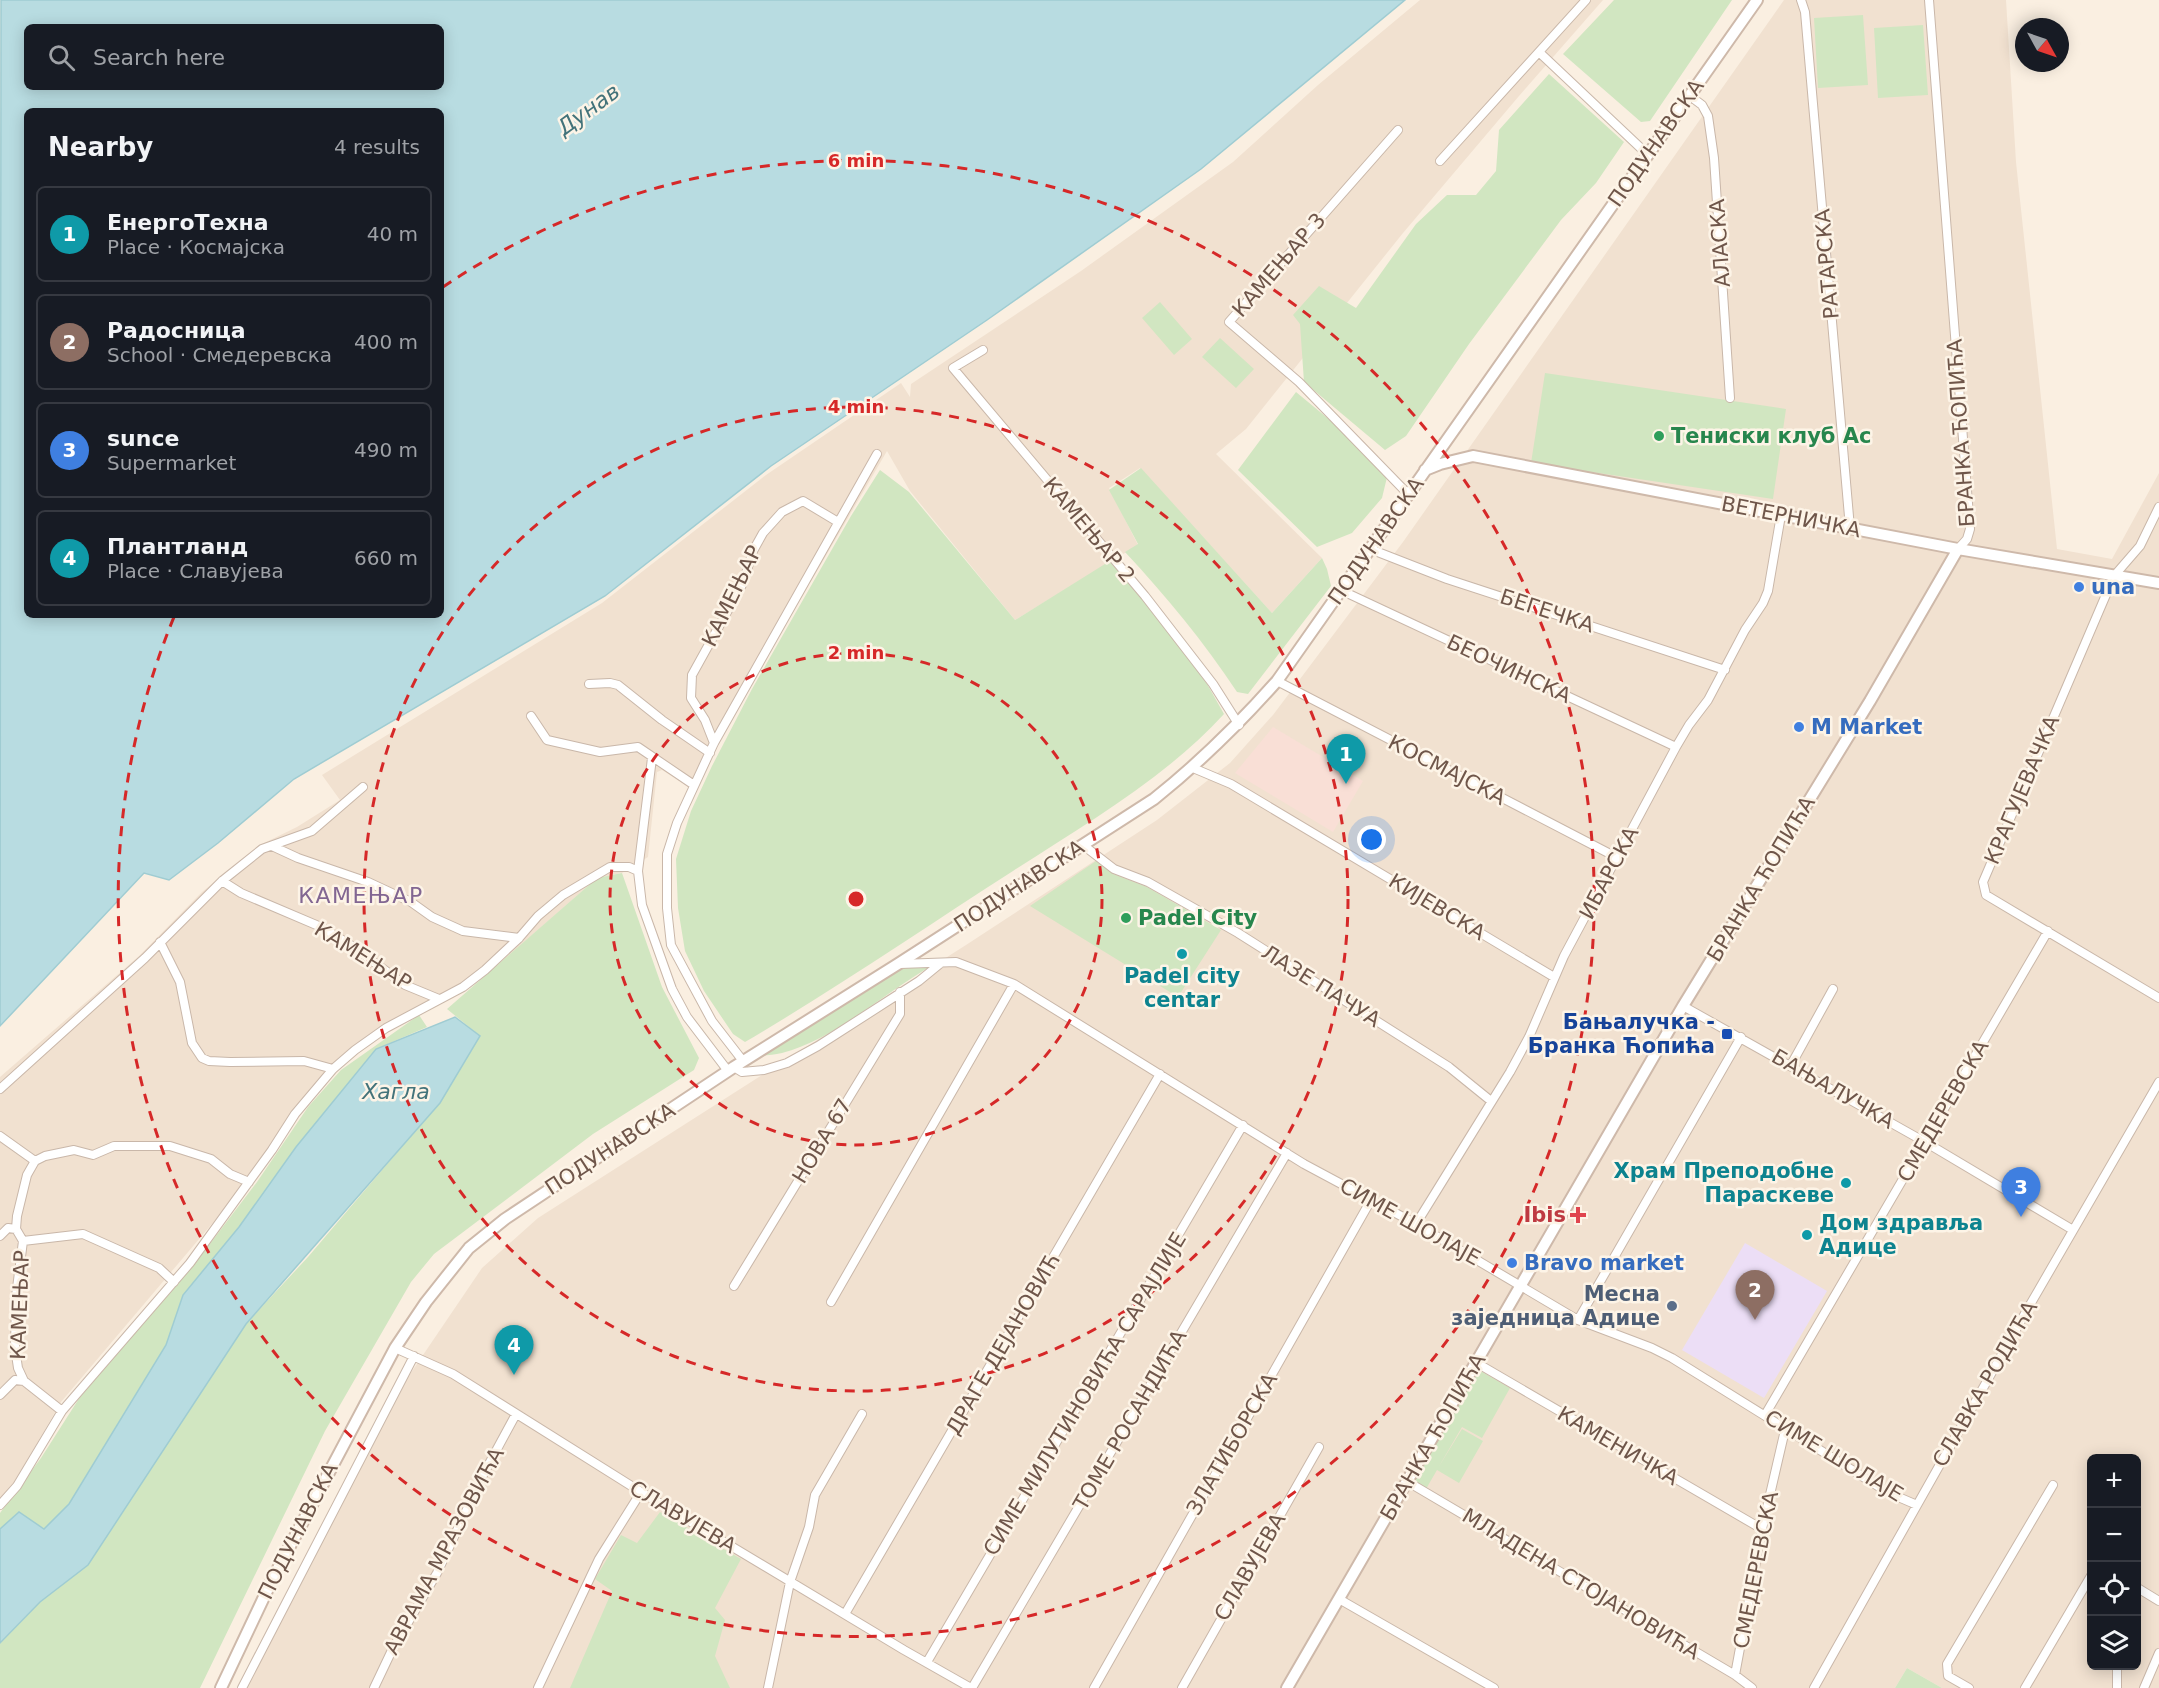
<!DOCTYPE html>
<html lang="en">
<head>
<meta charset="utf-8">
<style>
	body { margin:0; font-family:"DejaVu Sans",sans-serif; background:#20242c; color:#f1f3f6 }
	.controls { position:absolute; right:18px; bottom:18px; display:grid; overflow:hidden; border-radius:9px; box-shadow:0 3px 15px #0003 }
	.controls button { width:54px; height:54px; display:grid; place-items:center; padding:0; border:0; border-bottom:2px solid #363941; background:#171b24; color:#f1f3f6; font:30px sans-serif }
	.compass { position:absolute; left:2015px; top:18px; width:54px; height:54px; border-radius:50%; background:#171b24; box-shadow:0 3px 15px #0003; rotate:130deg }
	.you { position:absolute; left:1372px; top:840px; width:21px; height:21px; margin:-15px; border:4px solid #fff; border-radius:50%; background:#1a73e8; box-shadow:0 0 0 9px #1a73e833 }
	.badge { display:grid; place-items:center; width:39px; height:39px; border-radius:50%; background:#7c3aed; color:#fff; font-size:20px; font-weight:700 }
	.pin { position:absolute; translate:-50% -50px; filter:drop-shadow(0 2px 3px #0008) }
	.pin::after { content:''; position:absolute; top:32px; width:21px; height:18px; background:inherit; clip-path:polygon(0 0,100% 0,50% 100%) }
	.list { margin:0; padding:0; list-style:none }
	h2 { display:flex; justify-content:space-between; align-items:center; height:78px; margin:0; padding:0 24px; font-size:26px }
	h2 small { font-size:20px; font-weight:400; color:#9ea1a6 }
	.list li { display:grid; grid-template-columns:39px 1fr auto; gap:18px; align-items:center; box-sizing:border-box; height:96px; margin:0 12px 12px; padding:0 12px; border:2px solid #363941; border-radius:9px }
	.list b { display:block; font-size:22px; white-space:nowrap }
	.list p { margin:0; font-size:20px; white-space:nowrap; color:#9ea1a6 }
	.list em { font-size:20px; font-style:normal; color:#9ea1a6 }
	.icon { flex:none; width:33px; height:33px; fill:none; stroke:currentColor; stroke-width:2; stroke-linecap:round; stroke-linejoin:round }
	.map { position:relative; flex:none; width:2159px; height:1688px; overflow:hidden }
	.search { position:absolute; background:#171b24; box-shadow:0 3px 15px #0003; left:24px; top:24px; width:420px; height:66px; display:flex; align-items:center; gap:15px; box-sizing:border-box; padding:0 21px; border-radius:9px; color:#9ea1a6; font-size:22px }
	.panel { position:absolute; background:#171b24; box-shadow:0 3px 15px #0003; left:24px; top:108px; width:420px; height:510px; border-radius:9px }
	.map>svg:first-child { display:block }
	.residential { fill:#f1e1d0; fill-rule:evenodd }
	.commercial { fill:#f9dfd6 }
	.education { fill:#ecdef6 }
	.green { fill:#d1e6c1 }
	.water { fill:#b8dce1; stroke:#9fccd2; stroke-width:1.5; fill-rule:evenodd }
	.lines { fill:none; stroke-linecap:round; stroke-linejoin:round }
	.street-casing { stroke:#c9b7a9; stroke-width:10 }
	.secondary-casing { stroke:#ceb9aa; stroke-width:14 }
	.street { stroke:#fff; stroke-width:8 }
	.secondary { stroke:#fff; stroke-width:10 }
	.ring { fill:none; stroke:#d62828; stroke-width:3; stroke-dasharray:10 8 }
	.leisure-dot { fill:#2e9e5b; stroke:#fdf4e7; stroke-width:2 }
	.shop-dot { fill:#3f7fe0; stroke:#fdf4e7; stroke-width:2 }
	.culture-dot { fill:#0f9aa8; stroke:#fdf4e7; stroke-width:2 }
	.transit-dot { fill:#1a4fb4; stroke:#fdf4e7; stroke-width:2 }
	.health-dot { fill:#e0444e; stroke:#fdf4e7; stroke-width:2 }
	.service-dot { fill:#5c6f8a; stroke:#fdf4e7; stroke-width:2 }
	.labels { text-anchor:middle; stroke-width:5; stroke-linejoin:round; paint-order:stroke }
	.street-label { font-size:21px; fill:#6f564a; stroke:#fdf4e7 }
	.leisure-label { font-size:21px; font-weight:bold; fill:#27864d; stroke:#fdf4e7; text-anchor:start }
	.shop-label { font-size:21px; font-weight:bold; fill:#366cbe; stroke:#fdf4e7; text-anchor:start }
	.culture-label { font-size:21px; font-weight:bold; fill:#0d838f; stroke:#fdf4e7 }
	.transit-label { font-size:21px; font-weight:bold; fill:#164399; stroke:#fdf4e7; text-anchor:end }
	.health-label { font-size:21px; font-weight:bold; fill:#be3a42; stroke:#fdf4e7; text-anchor:end }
	.service-label { font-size:21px; font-weight:bold; fill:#4e5e75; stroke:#fdf4e7; text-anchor:end }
	.water-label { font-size:22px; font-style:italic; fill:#43737a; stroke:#fdf4e7 }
	.neighbourhood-label { font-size:22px; letter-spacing:1.5px; fill:#826692; stroke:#fdf4e7 }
	.centre { fill:#d62828; stroke:#fdf4e7; stroke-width:3 }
	.ring-label { font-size:18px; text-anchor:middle; font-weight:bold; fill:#d62828; stroke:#fdf4e7; stroke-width:5; stroke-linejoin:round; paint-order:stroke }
</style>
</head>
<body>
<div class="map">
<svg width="2159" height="1688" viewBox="0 0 2159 1688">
	<rect width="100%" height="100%" fill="#faefe1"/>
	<path class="residential" d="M1420,0H1603L1519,96L1403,233L1246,429L1216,454L1322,558L1272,613L1140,468L1109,488L1138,545L1015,620L910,491L887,451L722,734L695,791L662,770L657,772L648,857L622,873L597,878L487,975L408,1017L386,1022L329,1074L283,1140L61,1402L12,1486L0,1501V1077L139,956L202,892L258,846L297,827L340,800L322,775L602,603L766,475L901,383L910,397L911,384L1081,271L1233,162L1318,85Z
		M1784,0H2006L2016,162L2057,549L2112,559L2159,473V1688H1942L1907,1668L1895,1688H245L400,1389L482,1268L538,1218L966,945L1157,820L1230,763L1273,715L1403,542ZM2092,1458H2136V1666H2092Z"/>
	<path class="commercial" d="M1273,727L1363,781L1333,832L1235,773Z"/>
	<path class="education" d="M1745,1243L1827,1291L1764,1398L1682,1350Z"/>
	<path class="green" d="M1614,0H1732L1650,121L1641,122L1563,54Z
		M1863,15L1868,85L1818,88L1814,18Z
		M1923,25L1928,95L1878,98L1874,28Z
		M1549,74L1624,142L1596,183L1561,220L1469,344L1406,436L1385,450L1304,382L1300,324L1293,315L1319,286L1356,308L1416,224L1447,195H1476L1496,171L1499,130Z
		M1160,302L1192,339L1174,355L1142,318Z
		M1220,338L1254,369L1236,388L1202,357Z
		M1545,373L1786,409L1773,499L1531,463Z
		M1296,392L1389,469L1382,498L1352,533L1317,547L1238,470Z
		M1141,468L1272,613L1322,558L1327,569L1331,586L1248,694L1237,692C1204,642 1166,596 1125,552L1138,544L1109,490Z
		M880,470L909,492L1015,620L1113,559L1202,675L1224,714C1167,777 1084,825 1013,871C924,928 837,988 745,1042L733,1034L704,991L685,951L678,908L676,859L691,811L712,766L752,689L851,516Z
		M1096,861L1113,874L1147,887L1221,930L1178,997L1030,906Z
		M622,873L662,987L699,1058L694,1070L593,1134L434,1254L411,1282L325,1431L200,1688H0V1643L40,1602L201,1390L246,1324L308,1257L440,1102L480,1036L447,1009L597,878Z
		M933,965C885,992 834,1040 782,1053C774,1055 766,1055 759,1056L906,966Z
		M419,1015L427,1027L376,1049L239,1227L183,1295L166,1345L69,1504L44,1529L3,1526L0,1529V1513L41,1458L80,1397L196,1262L257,1182L308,1107L341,1070Z
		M1477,1369L1510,1388L1482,1438L1462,1427L1438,1468L1462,1429L1483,1441L1459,1483L1437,1470L1426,1489L1413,1481Z
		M660,1512L741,1559L715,1608L725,1620L715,1656L730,1688H570L612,1591L595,1579L621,1535L637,1543Z
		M1907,1668L1942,1688H1895Z"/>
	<path class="water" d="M1,0H1405L1201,169L987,320L771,466L605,596L294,779L218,843L169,880L144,873L0,1026ZM27,27H441V87H27ZM27,111H441V615H27Z
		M455,1017L480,1036L440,1103L246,1324L88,1565L40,1602L0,1643V1529L19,1512L44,1529L69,1504L166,1345L183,1295L239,1227L296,1147L376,1049Z"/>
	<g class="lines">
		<g class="street-casing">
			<path id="street" d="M1801,0L1805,12L1850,528
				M1929,0L1970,529L1967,539L1958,549
				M1540,53L1647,154
				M1690,96L1702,105L1708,116L1714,158L1730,398
				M1398,130L1229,322L1299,382L1408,494
				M1440,161L1586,0
				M983,350L953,368L1145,596L1213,684L1239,725
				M2159,507L2140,546L2114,576L1983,882L1986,895L2159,998
				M1370,549L1447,579L1725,670
				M1340,592L1349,594L1676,747
				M1277,681L1618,858
				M589,684L610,683L618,685L662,720L710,753
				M531,716L547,740L600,752L638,747L694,785
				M714,743L705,720L691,698L692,675L743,583L753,551L763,533L782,512L803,501L838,522
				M652,758L638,871L642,905L672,989L687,1017L728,1071
				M1193,768L1231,784L1554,977
				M1083,845L1114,869L1148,882L1238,933L1449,1067L1491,1101
				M272,846L298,858L368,882L411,902L432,917L463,931L519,938
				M222,881L241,893L321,927L352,946L405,985L439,999
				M160,942L180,982L192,1043L202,1058L209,1061L230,1062L304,1061L333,1069
				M900,964L956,962L1014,984L1304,1164L1416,1224L1578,1320L1652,1348L1672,1358L1889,1493L1917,1505
				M1683,1006L1925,1142L2073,1230
				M743,1061L712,1021L671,945L667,908V854L677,823L714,743L877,454
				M1791,1065L1833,989
				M734,1067L742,1072L764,1070L787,1063L818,1046L919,981L941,963
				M0,1089L145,958L222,881L262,849L312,831L363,787
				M0,1136L35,1161
				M1416,1224L1510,1072L1529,1037L1564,956L1676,747L1689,725L1708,700L1745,630L1763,603L1768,591L1781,515
				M0,1236L8,1228L16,1229
				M23,1241L83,1234L159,1268L174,1282
				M734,1286L900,1014V992
				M831,1302L1014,984
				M1578,1320L1741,1037
				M395,1348L453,1374L641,1492L904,1650L971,1688
				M1475,1362L1762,1529
				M0,1395L15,1380L24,1381
				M62,1411L24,1381L18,1368L15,1348L16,1296L23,1241L16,1229L17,1216L27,1175L35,1161L45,1156L74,1150L93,1155L114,1146H170L211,1159L230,1174L249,1182
				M1765,1415L2048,931
				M1408,1482L1735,1675L1752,1688
				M0,1505L17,1486L62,1411L190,1263L272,1150L295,1114L333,1069L355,1050L386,1028L463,987L485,970L519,938L538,916L563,895L610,867H629L638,871
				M2136,1587L2159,1601
				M1339,1599L1494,1688
				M845,1614L1160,1074
				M927,1662L1243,1125
				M1735,1675L1762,1529L1785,1430
				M242,1688L414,1356
				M374,1688L393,1648L437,1573L483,1475L516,1414
				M538,1688L599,1559L641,1492
				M768,1688L790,1582L809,1527L815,1495L862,1414
				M972,1688L1287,1153
				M1094,1688L1371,1200
				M1182,1688L1319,1447
				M1814,1688L2027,1310L2159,1082
				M1969,1688L1948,1676L1947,1664L2053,1485
				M2025,1688L2092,1574
				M2117,1688V1666
				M2144,1688L2159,1653"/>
		</g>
		<g class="secondary-casing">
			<path id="secondary" d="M1425,470L1440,464L1473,456L1958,549L2159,583
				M221,1688L273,1578L395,1348L426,1302L469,1248L505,1219L734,1067L898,964L1154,799C1199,763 1239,724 1277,681L1757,0
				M1287,1688L1683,1006L1870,701L1958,549"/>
		</g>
		<use href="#street" class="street"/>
		<use href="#secondary" class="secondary"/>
	</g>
	<g class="ring">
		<circle cx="856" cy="899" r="246"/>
		<circle cx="856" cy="899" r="492"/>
		<path d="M443 287A738 738 0 1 1 174 617"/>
	</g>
	<g class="leisure-dot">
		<circle cx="1659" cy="436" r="6"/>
		<circle cx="1126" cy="918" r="6"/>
	</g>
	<g class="shop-dot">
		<circle cx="2079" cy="587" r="6"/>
		<circle cx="1799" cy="727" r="6"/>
		<circle cx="1512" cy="1263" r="6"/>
	</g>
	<g class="culture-dot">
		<circle cx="1182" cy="954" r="6"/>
		<circle cx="1846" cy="1183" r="6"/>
		<circle cx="1807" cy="1235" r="6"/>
	</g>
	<rect class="transit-dot" x="1721" y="1028" width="12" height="12" rx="3"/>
	<path class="health-dot" d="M1575 1206h6v6h6v6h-6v6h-6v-6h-6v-6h6z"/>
	<circle class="service-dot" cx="1672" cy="1306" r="6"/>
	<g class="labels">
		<g class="street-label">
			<text transform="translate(1656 143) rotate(-55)" y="7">ПОДУНАВСКА</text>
			<text transform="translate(1720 243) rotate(-94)" y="7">АЛАСКА</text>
			<text transform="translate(1827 264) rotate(-95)" y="7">РАТАРСКА</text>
			<text transform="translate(1279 265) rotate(-49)" y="7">КАМЕЊАР 3</text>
			<text transform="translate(1961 433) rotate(-94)" y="7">БРАНКА ЋОПИЋА</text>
			<text transform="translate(1791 517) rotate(11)" y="7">ВЕТЕРНИЧКА</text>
			<text transform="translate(1089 530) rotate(50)" y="7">КАМЕЊАР 2</text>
			<text transform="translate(1376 541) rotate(-55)" y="7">ПОДУНАВСКА</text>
			<text transform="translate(732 596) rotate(-64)" y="7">КАМЕЊАР</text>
			<text transform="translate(1547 611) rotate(18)" y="7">БЕГЕЧКА</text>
			<text transform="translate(1509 669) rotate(25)" y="7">БЕОЧИНСКА</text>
			<text transform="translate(1447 770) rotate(27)" y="7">КОСМАЈСКА</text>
			<text transform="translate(2022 790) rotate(-67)" y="7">КРАГУЈЕВАЧКА</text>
			<text transform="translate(1609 873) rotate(-62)" y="7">ИБАРСКА</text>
			<text transform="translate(1761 879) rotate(-59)" y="7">БРАНКА ЋОПИЋА</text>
			<text transform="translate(1019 886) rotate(-33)" y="7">ПОДУНАВСКА</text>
			<text transform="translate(1437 907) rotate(31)" y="7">КИЈЕВСКА</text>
			<text transform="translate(363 956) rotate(32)" y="7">КАМЕЊАР</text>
			<text transform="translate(1321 986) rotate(32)" y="7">ЛАЗЕ ПАЧУА</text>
			<text transform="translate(1833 1089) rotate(30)" y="7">БАЊАЛУЧКА</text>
			<text transform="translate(1943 1111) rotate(-60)" y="7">СМЕДЕРЕВСКА</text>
			<text transform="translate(822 1141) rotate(-59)" y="7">НОВА 67</text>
			<text transform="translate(610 1149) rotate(-33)" y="7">ПОДУНАВСКА</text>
			<text transform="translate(1410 1222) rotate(29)" y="7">СИМЕ ШОЛАЈЕ</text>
			<text transform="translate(20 1305) rotate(-88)" y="7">КАМЕЊАР</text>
			<text transform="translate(1003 1344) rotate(-60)" y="7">ДРАГЕ ДЕЈАНОВИЋ</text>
			<text transform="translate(1985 1384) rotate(-60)" y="7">СЛАВКА РОДИЋА</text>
			<text transform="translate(1085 1394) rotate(-59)" y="7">СИМЕ МИЛУТИНОВИЋА САРАЈЛИЈЕ</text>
			<text transform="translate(1130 1420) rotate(-60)" y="7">ТОМЕ РОСАНДИЋА</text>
			<text transform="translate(1433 1437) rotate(-60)" y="7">БРАНКА ЋОПИЋА</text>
			<text transform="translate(1232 1444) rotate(-60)" y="7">ЗЛАТИБОРСКА</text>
			<text transform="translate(1618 1446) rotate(30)" y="7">КАМЕНИЧКА</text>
			<text transform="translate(1834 1456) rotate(31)" y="7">СИМЕ ШОЛАЈЕ</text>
			<text transform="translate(683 1517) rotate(31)" y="7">СЛАВУЈЕВА</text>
			<text transform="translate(298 1531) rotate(-63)" y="7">ПОДУНАВСКА</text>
			<text transform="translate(444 1551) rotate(-62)" y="7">АВРАМА МРАЗОВИЋА</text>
			<text transform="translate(1250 1567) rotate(-60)" y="7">СЛАВУЈЕВА</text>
			<text transform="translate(1756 1570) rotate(-79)" y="7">СМЕДЕРЕВСКА</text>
			<text transform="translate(1581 1584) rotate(31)" y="7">МЛАДЕНА СТОЈАНОВИЋА</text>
		</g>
		<g class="leisure-label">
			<text x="1671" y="443">Тениски клуб Ас</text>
			<text x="1138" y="925">Padel City</text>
		</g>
		<g class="shop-label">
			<text x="2091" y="594">una</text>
			<text x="1811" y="734">M Market</text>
			<text x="1524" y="1270">Bravo market</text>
		</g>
		<g class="culture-label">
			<text x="1182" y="983">Padel city<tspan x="1182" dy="24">centar</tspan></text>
			<text x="1834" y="1178" text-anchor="end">Храм Преподобне<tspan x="1834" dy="24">Параскеве</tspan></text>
			<text x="1819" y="1230" text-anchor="start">Дом здравља<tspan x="1819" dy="24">Адице</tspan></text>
		</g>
		<g class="transit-label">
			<text x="1715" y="1029">Бањалучка -<tspan x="1715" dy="24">Бранка Ћопића</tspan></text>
		</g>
		<g class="health-label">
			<text x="1566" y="1222">Ibis</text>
		</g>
		<g class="service-label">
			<text x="1660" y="1301">Месна<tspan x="1660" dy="24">заједница Адице</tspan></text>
		</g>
		<g class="water-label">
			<text transform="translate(588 109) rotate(-36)" y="8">Дунав</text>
			<text x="396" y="1099">Хагла</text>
		</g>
		<g class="neighbourhood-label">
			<text x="361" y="903">КАМЕЊАР</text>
		</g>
	</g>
	<circle cx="856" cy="899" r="9" class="centre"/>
	<g class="ring-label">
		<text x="856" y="167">6 min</text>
		<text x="856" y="413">4 min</text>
		<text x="856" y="659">2 min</text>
	</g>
</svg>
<div class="controls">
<button>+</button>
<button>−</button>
<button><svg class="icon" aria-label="locate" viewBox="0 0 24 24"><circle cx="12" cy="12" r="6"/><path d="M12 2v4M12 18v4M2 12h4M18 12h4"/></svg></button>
<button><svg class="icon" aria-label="layers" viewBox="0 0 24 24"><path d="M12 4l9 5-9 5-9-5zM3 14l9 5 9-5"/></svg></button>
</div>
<svg class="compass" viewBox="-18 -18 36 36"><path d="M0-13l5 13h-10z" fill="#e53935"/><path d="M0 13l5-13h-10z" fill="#9ea1a6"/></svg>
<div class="you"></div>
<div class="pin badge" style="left:1346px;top:784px;background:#0f9aa8">1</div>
<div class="pin badge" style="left:1755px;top:1320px;background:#8d6e63">2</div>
<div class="pin badge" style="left:2021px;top:1217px;background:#3f7fe0">3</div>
<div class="pin badge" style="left:514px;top:1375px;background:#0f9aa8">4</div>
<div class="search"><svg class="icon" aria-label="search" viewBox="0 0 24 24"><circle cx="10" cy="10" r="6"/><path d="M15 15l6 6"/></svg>Search here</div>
<section class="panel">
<h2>Nearby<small>4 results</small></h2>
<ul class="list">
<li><span class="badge" style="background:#0f9aa8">1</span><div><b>ЕнергоТехна</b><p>Place · Космајска</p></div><em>40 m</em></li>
<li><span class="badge" style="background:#8d6e63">2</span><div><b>Радосница</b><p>School · Смедеревска</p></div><em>400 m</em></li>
<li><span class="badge" style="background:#3f7fe0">3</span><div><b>sunce</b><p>Supermarket</p></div><em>490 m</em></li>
<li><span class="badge" style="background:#0f9aa8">4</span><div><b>Плантланд</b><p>Place · Славујева</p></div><em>660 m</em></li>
</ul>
</section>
</div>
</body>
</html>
